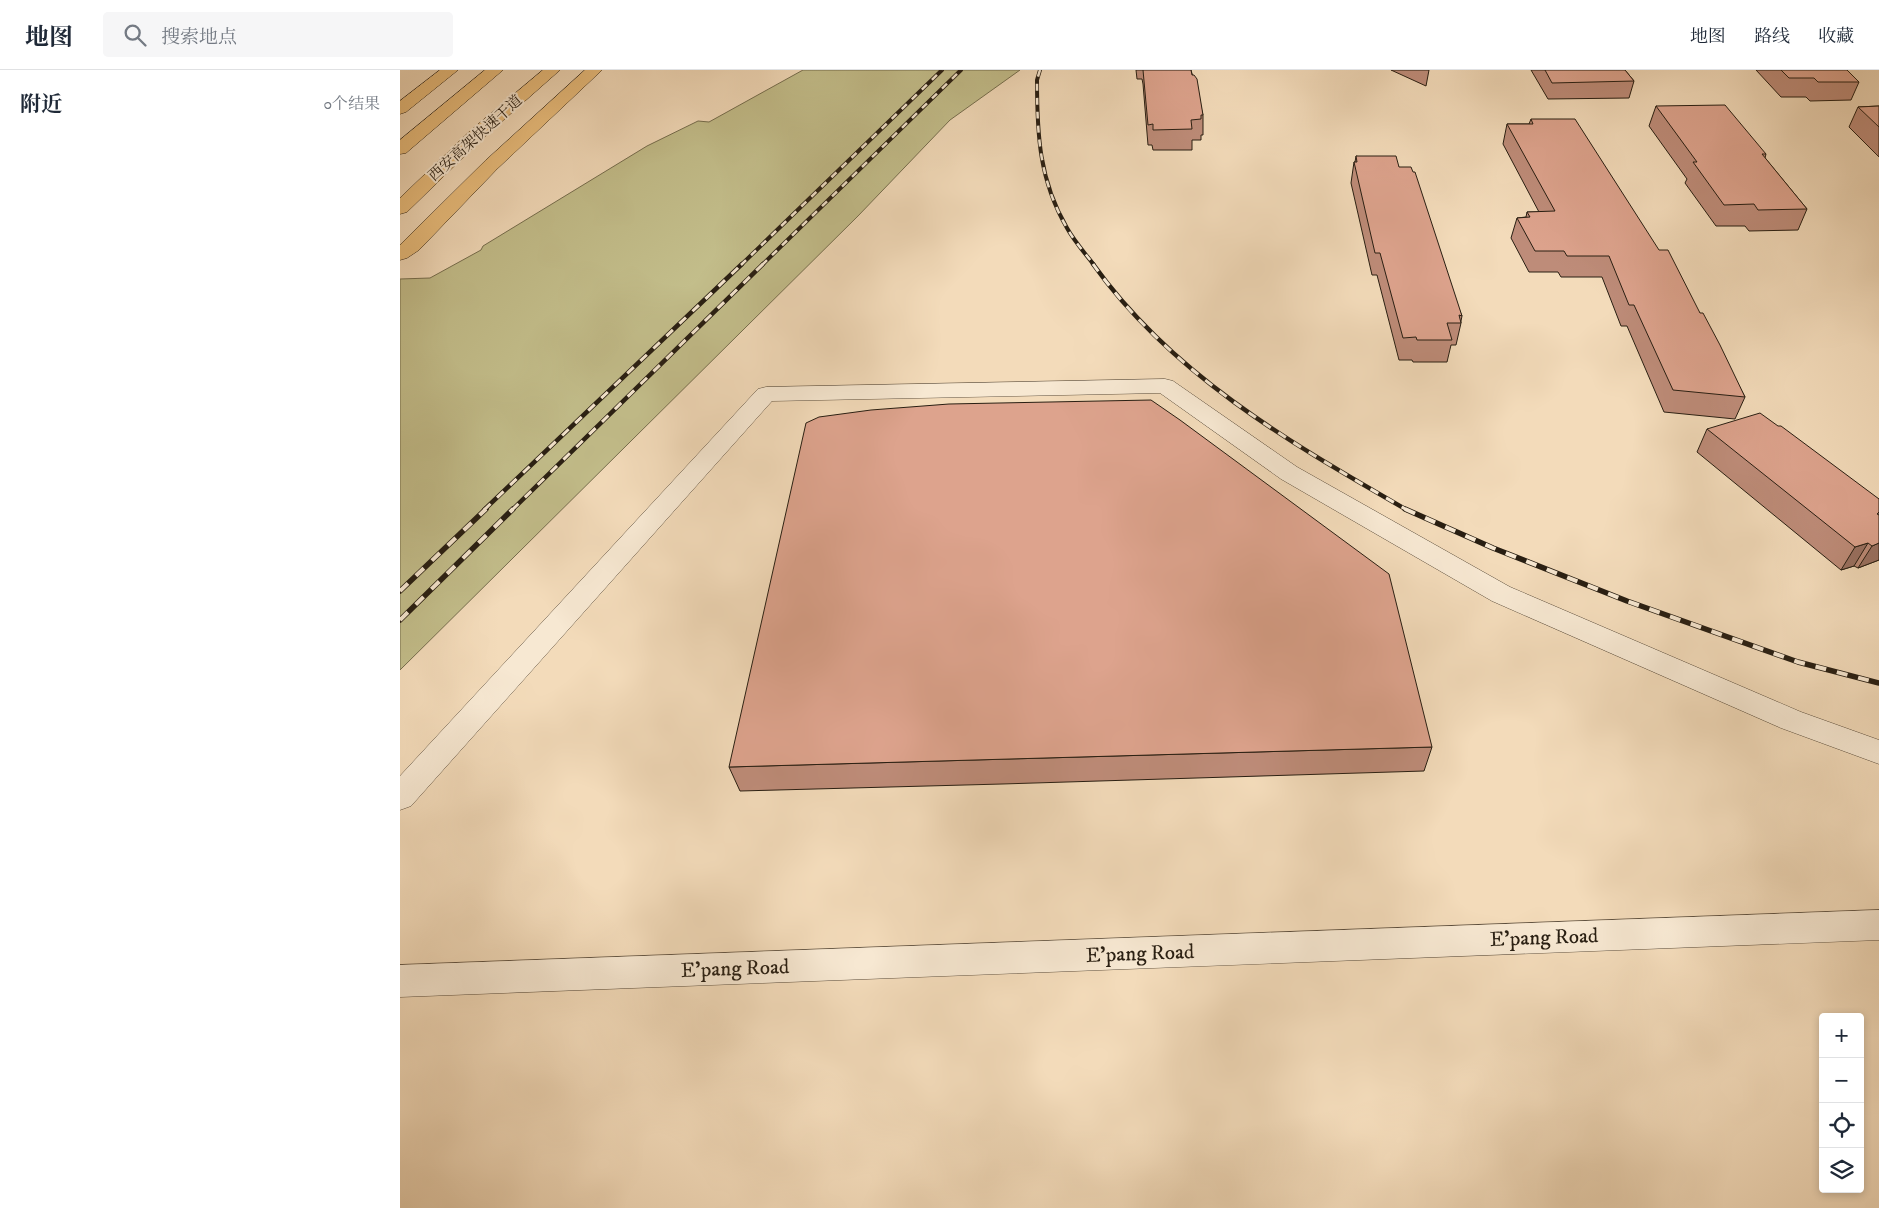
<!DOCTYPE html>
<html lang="zh">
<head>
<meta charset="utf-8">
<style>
	body { margin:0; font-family:"IM FELL DW Pica","Noto Serif SC",serif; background:#f6f6f7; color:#1f2937 }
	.controls { position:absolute; right:15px; bottom:15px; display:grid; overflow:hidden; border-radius:5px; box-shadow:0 2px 8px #0003 }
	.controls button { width:45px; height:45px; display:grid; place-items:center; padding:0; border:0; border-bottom:1px solid #e0e1e3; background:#fff; color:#1f2937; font:25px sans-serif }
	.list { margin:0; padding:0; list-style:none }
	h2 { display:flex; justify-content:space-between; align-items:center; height:65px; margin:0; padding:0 20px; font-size:21px }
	h2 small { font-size:16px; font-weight:400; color:#747a83 }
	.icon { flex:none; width:28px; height:28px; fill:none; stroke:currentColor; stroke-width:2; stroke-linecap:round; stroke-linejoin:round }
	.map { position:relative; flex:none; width:1479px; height:1138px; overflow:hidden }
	header { display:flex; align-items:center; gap:30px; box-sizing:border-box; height:70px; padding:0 25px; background:#fff; border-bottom:1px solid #e0e1e3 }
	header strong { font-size:24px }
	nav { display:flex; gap:28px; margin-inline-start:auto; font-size:18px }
	.search { width:350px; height:45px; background:#f6f6f7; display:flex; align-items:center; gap:12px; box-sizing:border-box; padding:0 18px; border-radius:5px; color:#747a83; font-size:19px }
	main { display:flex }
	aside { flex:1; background:#fff }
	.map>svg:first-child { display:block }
	.green { fill:#c3be8b; stroke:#766e4e }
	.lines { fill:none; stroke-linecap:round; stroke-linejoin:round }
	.minor-casing { stroke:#5b4d3c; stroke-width:1 }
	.tertiary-casing { stroke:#5b4d3c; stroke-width:1 }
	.primary-casing { stroke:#281e12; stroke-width:1 }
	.trunk-casing { stroke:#281e12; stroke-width:1 }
	.minor { fill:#f7e8d2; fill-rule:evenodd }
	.tertiary { fill:#f7e8d2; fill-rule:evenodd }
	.primary { fill:#eabe7d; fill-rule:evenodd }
	.trunk { fill:#eabe7d; fill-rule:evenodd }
	.rail-far2-casing { stroke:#281e12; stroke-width:4 }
	.rail-far1-casing { stroke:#281e12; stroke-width:4.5 }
	.rail-casing { stroke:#281e12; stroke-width:5.5 }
	.rail-far2 { stroke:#f7e8d2; stroke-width:2.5; stroke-dasharray:7; stroke-linecap:butt }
	.rail-far1 { stroke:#f7e8d2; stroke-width:3; stroke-dasharray:9; stroke-linecap:butt }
	.rail { stroke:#f7e8d2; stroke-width:4; stroke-dasharray:11; stroke-linecap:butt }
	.wall { fill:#be8c79; stroke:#281e12 }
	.shaded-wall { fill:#9b7263; stroke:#281e12 }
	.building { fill:#dda38d; stroke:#281e12 }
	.labels { text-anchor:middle; stroke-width:4; stroke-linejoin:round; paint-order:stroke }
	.far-street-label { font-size:15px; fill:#281e12; stroke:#f7e8d2 }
	.near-street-label { font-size:21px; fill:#281e12; stroke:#f7e8d2 }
</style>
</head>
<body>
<header>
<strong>地图</strong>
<div class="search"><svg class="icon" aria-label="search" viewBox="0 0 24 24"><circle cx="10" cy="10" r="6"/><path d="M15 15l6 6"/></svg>搜索地点</div>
<nav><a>地图</a><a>路线</a><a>收藏</a></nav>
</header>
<main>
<aside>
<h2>附近<small>0个结果</small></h2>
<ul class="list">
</ul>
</aside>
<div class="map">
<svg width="1479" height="1138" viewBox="0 0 1479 1138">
	<rect width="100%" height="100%" fill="#f3dbba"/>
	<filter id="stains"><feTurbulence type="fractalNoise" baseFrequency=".004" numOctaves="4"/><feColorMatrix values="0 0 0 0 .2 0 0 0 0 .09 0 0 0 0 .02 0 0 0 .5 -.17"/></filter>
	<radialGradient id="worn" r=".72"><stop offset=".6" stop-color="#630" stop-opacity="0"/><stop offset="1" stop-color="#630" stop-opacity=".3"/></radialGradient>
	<path class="green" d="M403,0H620L550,50L458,146L0,600V209L30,208L81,180L83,176L247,76L298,51L309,52Z"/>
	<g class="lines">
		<g class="minor-casing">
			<path id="minor" d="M765,309L773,311L897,397L1110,517L1401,642L1479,670V694L1381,658L1092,531L881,409L760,323L372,331L11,736L0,740V706L358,319L366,317Z"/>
		</g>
		<g class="tertiary-casing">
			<path id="tertiary" d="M1479,840V870L0,927V895Z"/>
		</g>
		<g class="primary-casing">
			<path id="primary" d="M40,0H58L6,42L0,44V31Z
				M185,0H202L97,99L19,180L7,188L0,190V175L85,91Z"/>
		</g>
		<g class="trunk-casing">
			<path id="trunk" d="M85,0H103L6,83L0,84V70Z
				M143,0H160L82,69L7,142L0,144V128L70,61Z"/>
		</g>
		<use href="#minor" class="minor"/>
		<use href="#tertiary" class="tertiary"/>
		<use href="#primary" class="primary"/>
		<use href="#trunk" class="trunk"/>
		<g class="rail-far2-casing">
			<path id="rail-far2" d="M640,0L637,10C637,64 639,110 667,158C674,171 685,183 694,195
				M341,195L542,0
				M362,195L561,0"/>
		</g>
		<g class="rail-far1-casing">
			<path id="rail-far1" d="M693,194C773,306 891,373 1007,440
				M84,440L342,194
				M112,440L363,194"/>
		</g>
		<g class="rail-casing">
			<path id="rail" d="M1005,439L1093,478L1227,531L1398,592L1479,613
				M0,521L86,439
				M0,550L113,439"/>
		</g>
		<use href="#rail-far2" class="rail-far2"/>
		<use href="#rail-far1" class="rail-far1"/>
		<use href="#rail" class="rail"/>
	</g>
	<path class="wall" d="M736,0H791L803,45V65H801V70H792V80H753L752,75H748L743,14L742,9H737Z
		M991,0H1029L1026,16Z
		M1131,0H1225L1234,11L1229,28L1148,29Z
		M1356,0H1447L1459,12L1451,30L1410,31L1406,27H1381Z
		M1256,36L1366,84L1365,88L1407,139L1398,160L1349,161L1345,156H1316L1285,113L1287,109L1249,56Z
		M1479,36V87L1449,57L1458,37Z
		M1131,49L1300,243L1345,327L1335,349L1264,342L1227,256H1221L1202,207H1161L1158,202H1129L1111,168L1117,148L1126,147L1127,142H1139L1103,74L1107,54H1129Z
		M956,86L999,97L1062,246L1061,251V253L1056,275H1051L1047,292H1013L1012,290H999L977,205H972L951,113L954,92H955Z
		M1307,359L1479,429V490L1458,498L1454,496L1441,500L1297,382Z
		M1032,677L1024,701L602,714L340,721L329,697Z"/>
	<path class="shaded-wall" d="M1468,473L1454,496L1441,500L1455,477Z
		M1479,473V490L1458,498L1472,476Z"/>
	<path class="building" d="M743,0H791L792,5H794L797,9L803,45H801V49L791,50L792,59L753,60V54L748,55Z
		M1145,0H1225L1234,11L1152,13Z
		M1381,0H1447L1459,12H1418L1414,8H1389Z
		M1325,35L1366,84H1362L1407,139L1358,140L1354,134L1324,135L1293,92H1297L1256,36Z
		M1479,36V57L1458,37Z
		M1131,49H1175L1259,180H1268L1300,243H1303L1320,275L1345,327L1273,320L1234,235H1229L1209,186H1167L1164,181H1135L1117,148L1130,147L1127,142L1155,141L1107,54H1133Z
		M956,86H996L999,97H1011L1013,102H1015L1062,246L1059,245L1061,253H1047L1052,270H1017L1016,267L1003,268L980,183H975L954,92H957Z
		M751,330L780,350L989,504L1032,677L329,697L406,353L419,347L471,340L549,334Z
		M1360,343L1378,356H1381L1479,429V442L1477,444L1479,445V473L1472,476L1468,473L1455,477L1307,359Z"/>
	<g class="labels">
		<g class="far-street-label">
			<text transform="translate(75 68) rotate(-42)" y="5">西安高架快速干道</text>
		</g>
		<g class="near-street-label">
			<text transform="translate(1144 867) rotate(-2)" y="7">E'pang Road</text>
			<text transform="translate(740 883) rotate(-2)" y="7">E'pang Road</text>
			<text transform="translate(335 898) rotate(-2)" y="7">E'pang Road</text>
		</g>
	</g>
	<rect width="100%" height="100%" filter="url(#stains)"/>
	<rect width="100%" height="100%" fill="url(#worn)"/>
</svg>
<div class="controls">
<button>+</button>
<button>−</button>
<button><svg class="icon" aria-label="locate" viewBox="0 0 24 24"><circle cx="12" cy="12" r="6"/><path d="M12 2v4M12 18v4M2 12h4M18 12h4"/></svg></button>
<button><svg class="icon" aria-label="layers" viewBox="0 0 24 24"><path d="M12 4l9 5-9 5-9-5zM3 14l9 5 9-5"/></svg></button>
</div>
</div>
</main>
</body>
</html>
